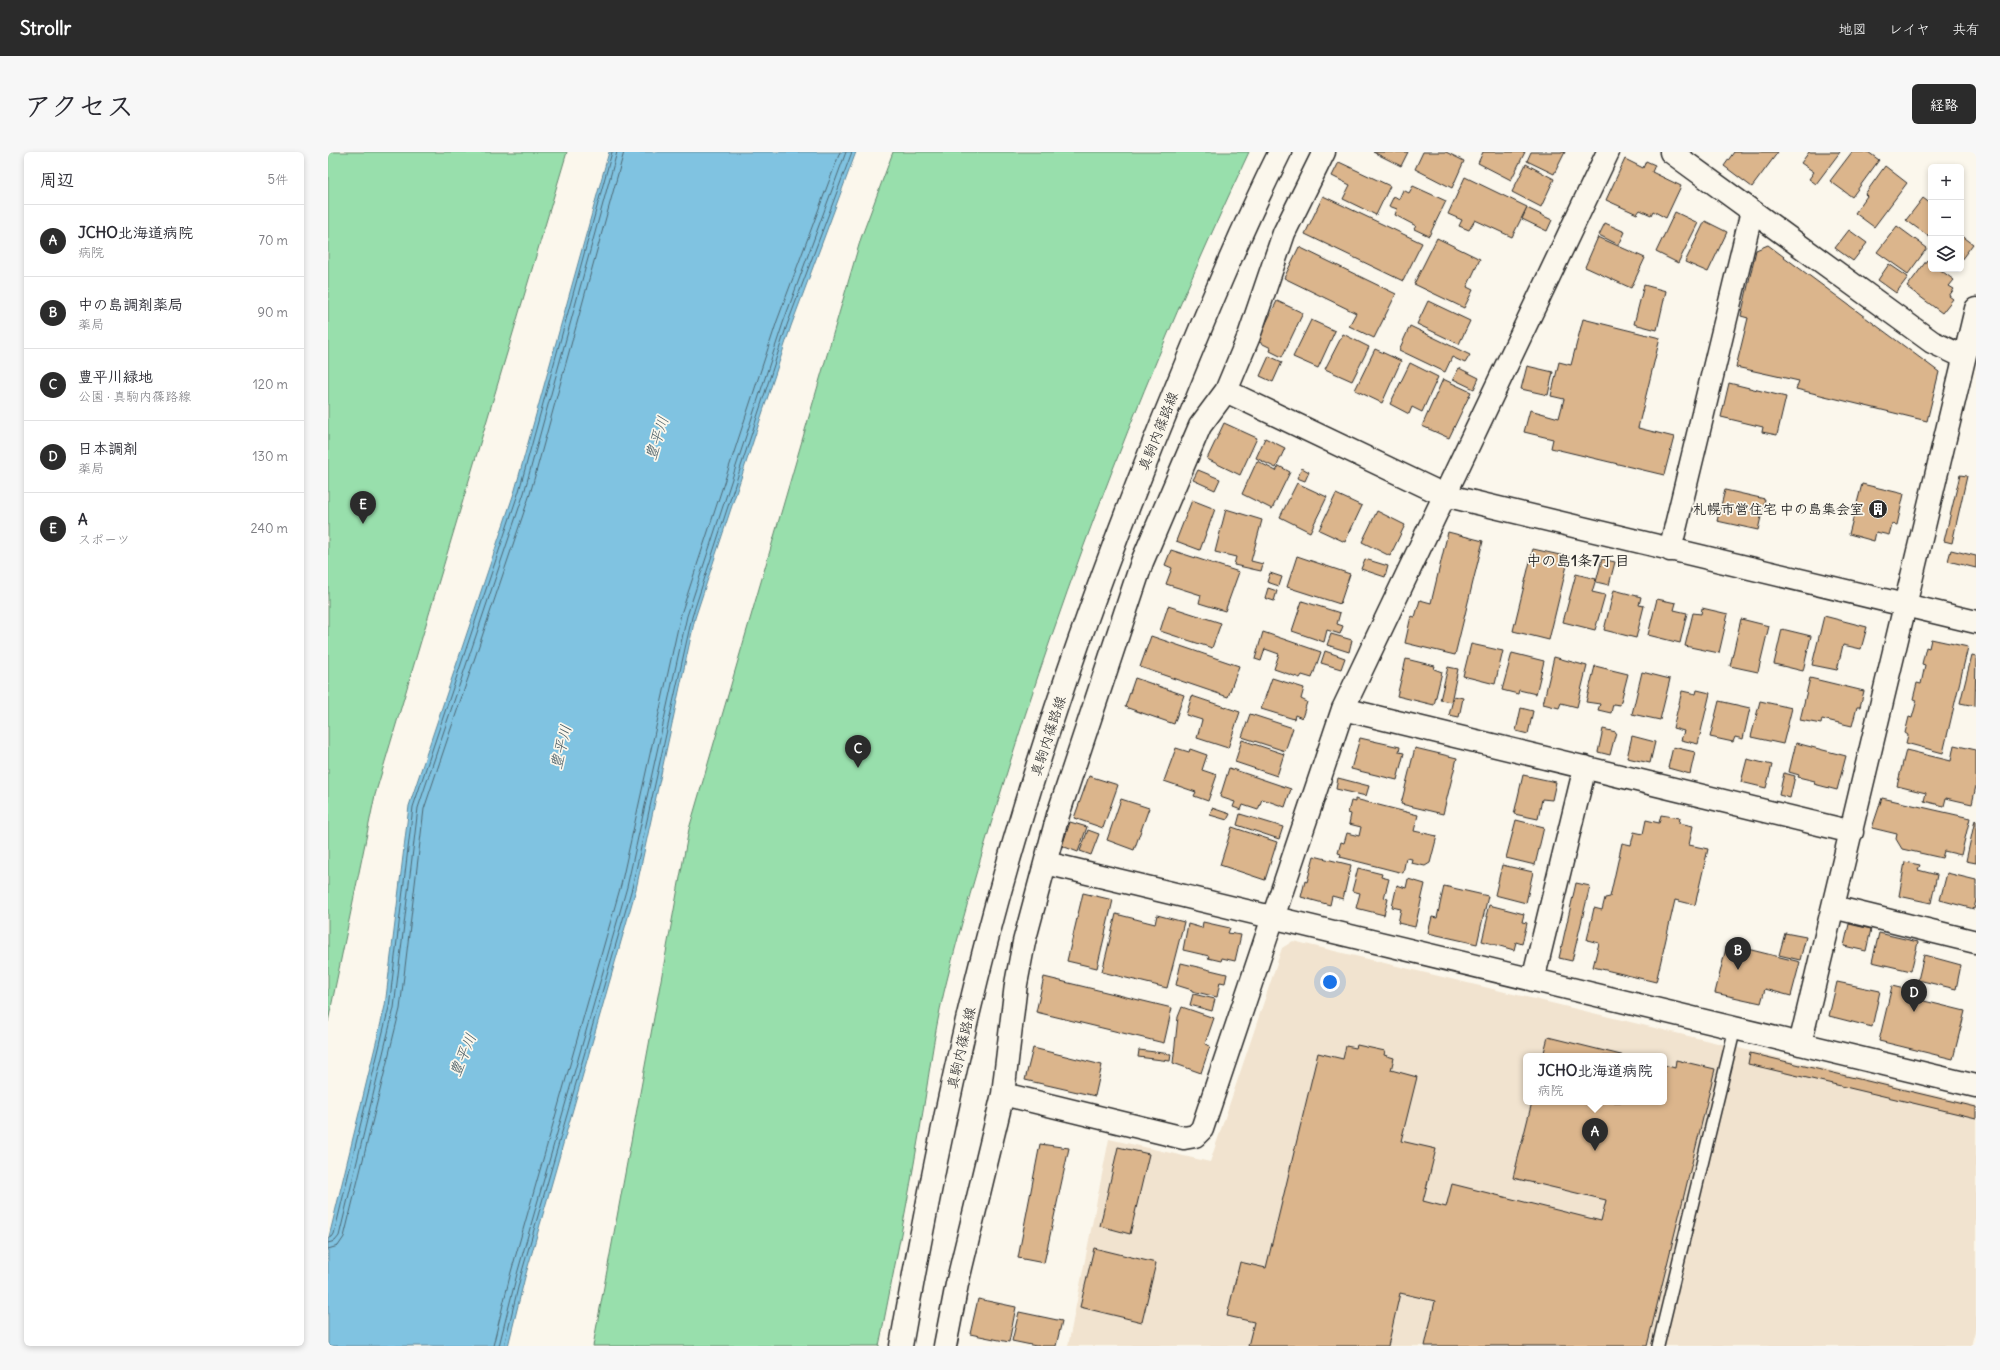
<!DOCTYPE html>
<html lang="ja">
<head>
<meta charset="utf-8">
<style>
	body { margin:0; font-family:Delius,"Klee One",sans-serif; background:#f7f7f7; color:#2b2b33 }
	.controls { position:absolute; right:12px; top:12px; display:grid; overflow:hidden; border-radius:6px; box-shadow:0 2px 6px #0003 }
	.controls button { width:36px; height:36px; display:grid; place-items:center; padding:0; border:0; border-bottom:1px solid #e1e1e2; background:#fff; color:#2b2b33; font:20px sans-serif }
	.you { position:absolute; left:1002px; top:830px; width:14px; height:14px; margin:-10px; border:3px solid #fff; border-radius:50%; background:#1a73e8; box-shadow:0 0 0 6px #1a73e833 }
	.badge { display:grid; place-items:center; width:26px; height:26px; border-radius:50%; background:#2b2b2b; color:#fff; font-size:13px; font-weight:700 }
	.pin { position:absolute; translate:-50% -33px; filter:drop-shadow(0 1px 2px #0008) }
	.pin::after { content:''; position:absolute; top:21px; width:14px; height:12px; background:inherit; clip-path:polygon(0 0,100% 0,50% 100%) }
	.popup { position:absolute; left:1195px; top:901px; width:144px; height:52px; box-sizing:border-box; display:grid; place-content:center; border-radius:6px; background:#fff; filter:drop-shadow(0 1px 3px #0005); font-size:13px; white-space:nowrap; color:#7c7c81 }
	.popup b { font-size:15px; color:#2b2b33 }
	.popup::after { content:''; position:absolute; left:50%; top:100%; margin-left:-8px; border:8px solid transparent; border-top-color:#fff }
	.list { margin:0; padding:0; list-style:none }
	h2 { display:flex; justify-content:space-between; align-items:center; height:52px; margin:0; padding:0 16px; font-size:17px }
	h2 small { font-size:13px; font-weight:400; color:#7c7c81 }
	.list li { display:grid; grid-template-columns:26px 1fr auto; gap:12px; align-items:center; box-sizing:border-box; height:72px; padding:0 16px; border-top:1px solid #e1e1e2 }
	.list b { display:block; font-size:15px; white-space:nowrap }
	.list p { margin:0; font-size:13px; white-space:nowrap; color:#7c7c81 }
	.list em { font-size:13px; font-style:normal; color:#7c7c81 }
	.icon { flex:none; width:22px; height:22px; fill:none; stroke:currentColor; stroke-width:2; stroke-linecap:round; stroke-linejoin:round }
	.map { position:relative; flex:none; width:1648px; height:1194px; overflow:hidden; border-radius:6px }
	header { display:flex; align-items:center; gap:24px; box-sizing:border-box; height:56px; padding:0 20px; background:#2b2b2b; color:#fff }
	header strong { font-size:19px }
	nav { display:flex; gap:22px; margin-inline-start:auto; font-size:14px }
	.intro { display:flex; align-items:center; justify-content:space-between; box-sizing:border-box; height:96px; padding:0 24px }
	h1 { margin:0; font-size:28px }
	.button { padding:10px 18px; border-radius:6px; background:#2b2b2b; color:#fff; font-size:14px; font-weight:700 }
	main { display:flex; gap:24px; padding:0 24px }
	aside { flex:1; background:#fff; border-radius:6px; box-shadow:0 2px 6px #0003 }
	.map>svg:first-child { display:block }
	.built { fill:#f1e3cf; fill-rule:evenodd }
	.green { fill:#98dfac; stroke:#62856c }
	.water { fill:#80c3e1; stroke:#5e8698 }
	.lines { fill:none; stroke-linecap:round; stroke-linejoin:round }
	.shore { stroke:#4d6874; stroke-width:1 }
	.building { fill:#dbb58c; stroke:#2b2b2b }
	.service-casing { stroke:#2b2b2b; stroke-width:14 }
	.minor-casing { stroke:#2b2b2b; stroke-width:25 }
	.primary-casing { stroke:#2b2b2b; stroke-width:25 }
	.service { stroke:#fbf7ec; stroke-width:11 }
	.minor { stroke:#fbf7ec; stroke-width:22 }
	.primary { stroke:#fbf7ec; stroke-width:22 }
	.labels { text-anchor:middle; stroke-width:3.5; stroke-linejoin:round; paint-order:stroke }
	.street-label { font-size:14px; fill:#2b2b2b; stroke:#fbf7ec }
	.poi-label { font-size:14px; font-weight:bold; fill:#2b2b2b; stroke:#fbf7ec; text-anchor:end }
	.water-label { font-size:15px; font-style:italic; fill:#445962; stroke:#fbf7ec }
	.neighbourhood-label { font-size:15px; font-weight:bold; fill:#2b2b2b; stroke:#fbf7ec }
</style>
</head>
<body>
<header>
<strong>Strollr</strong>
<nav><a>地図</a><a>レイヤ</a><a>共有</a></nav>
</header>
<div class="intro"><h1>アクセス</h1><a class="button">経路</a></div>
<main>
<aside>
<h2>周辺<small>5件</small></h2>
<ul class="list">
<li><span class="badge">A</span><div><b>JCHO北海道病院</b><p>病院</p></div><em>70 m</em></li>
<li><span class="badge">B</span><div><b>中の島調剤薬局</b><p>薬局</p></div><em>90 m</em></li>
<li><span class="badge">C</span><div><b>豊平川緑地</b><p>公園 · 真駒内篠路線</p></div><em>120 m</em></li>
<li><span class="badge">D</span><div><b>日本調剤</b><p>薬局</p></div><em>130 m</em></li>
<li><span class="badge">E</span><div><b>A</b><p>スポーツ</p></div><em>240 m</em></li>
</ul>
</aside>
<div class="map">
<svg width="1648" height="1194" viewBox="0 0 1648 1194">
	<rect width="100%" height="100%" fill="#fbf7ec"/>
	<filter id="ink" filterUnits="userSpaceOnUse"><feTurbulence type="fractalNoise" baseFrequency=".025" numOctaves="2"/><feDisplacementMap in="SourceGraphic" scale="8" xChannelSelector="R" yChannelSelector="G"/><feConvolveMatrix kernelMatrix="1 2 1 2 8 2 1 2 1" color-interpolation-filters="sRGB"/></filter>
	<g filter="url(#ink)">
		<path class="built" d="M965,789L1648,953V1175L1643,1194H740L781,987L882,1010L954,796ZM1198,904H1336V950H1198Z"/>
		<path class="green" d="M0,0H239L47,643L0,870Z
			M565,0H921C822,211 739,423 671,646C651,710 632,775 616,840C605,885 600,932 592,977C580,1050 565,1122 551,1194H265L361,677L533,86Z"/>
		<path class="water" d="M281,0H528L463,174L367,466L308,737L197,1125L180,1194H0V1089L57,854L81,654L187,338Z"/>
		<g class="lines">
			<path class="shore" d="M0,1086L4,1085L6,1082L61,855L85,655L191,339L284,0
				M0,1091L7,1089L11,1084L66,856L90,656L196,341L289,0
				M0,1097L10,1094L16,1085L72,857L96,657L202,342L296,0
				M165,1194L183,1120L293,733L353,462L449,169L512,0
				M171,1194L189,1122L299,735L359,464L455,171L518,0
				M176,1194L193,1123L304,736L364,465L459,173L524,0"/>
		</g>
		<path class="building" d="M1045,0H1080L1073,14Z
			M1095,0H1118L1136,9L1124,36L1087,17Z
			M1155,0H1197L1183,28L1150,11Z
			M1203,0H1237L1226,22L1199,9Z
			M1406,0H1450L1424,35L1396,14Z
			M1481,0H1512L1488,32L1481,27L1486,20L1473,11Z
			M1524,0H1540L1551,8L1524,45L1502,29Z
			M1297,7L1315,16L1318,9L1327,13L1324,20L1353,34L1338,66L1325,59L1323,63L1312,58L1309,62L1278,48Z
			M1011,10L1062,34L1048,63L1015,47L1022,33L1004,24Z
			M1198,12L1226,27L1213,55L1184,40Z
			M1557,14L1579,31L1546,75L1527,61L1539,44L1537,42Z
			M1137,25L1199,55L1184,85L1147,68L1141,78L1131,74L1134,68L1120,62Z
			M1085,34L1118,49L1101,84L1086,77L1088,74L1067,63L1069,57L1061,54L1066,44L1071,47L1075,38L1081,41Z
			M995,44L1094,91L1075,129L977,82Z
			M1595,46L1603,52V86L1578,68Z
			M1199,56L1224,68L1219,79L1194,67Z
			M1347,60L1370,71L1350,111L1328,100Z
			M1377,69L1399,80L1380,120L1357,110Z
			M1277,71L1297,80L1291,93L1271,83Z
			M1569,74L1599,96L1580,122L1549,100Z
			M1521,78L1539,91L1525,109L1507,96Z
			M1633,83L1645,92L1633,108Z
			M1270,85L1317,106L1303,136L1257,115Z
			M1109,86L1152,107L1139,135L1145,138L1136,156L1086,132Z
			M1440,93L1611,220L1599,269L1468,237L1471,229L1408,215L1420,166L1413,164L1428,98Z
			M971,95L1068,142L1046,186L1021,174L1028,161L956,126Z
			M1599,108L1603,111V117H1611L1626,128L1621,134L1626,137L1621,144L1625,147L1614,161L1579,135Z
			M1561,112L1580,125L1568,141L1550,128Z
			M1316,133L1338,139L1329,178L1306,172Z
			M949,149L975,161L954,205L942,199L943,196L929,189Z
			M1100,149L1142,169L1131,192L1089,172Z
			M1255,167L1332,186L1310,276L1346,285L1336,323L1223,296L1225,287L1196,280L1202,258L1231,266L1236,247L1223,244L1231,210L1243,213Z
			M983,168L1007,179L990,216L965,205Z
			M1082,174L1142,203L1137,211L1124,205L1117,220L1071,198Z
			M1015,182L1041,195L1024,229L997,217Z
			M1047,197L1073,209L1054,251L1027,238Z
			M941,204L954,210L945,230L932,224Z
			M1082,211L1110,225L1094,260L1084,255L1081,262L1062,252Z
			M1199,214L1225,220L1220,243L1193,237Z
			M1131,216L1151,226L1146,237L1125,227Z
			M1115,227L1143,240L1121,286L1094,274Z
			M1401,231L1458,245L1449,283L1434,280L1435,275L1393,265Z
			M896,271L929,286L912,323L879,307Z
			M937,286L957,296L948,316L928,306Z
			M929,309L948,319L951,314L962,320L944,357L914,342Z
			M974,316L981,320L977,329L969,326Z
			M870,318L892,327L887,338L865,328Z
			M1632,323L1639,324L1624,391L1616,389Z
			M969,331L999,345L982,380L952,365Z
			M1534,332L1576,342L1569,373L1564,372L1561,383L1548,380L1546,389L1521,382Z
			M1397,338L1437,347L1430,378L1389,369Z
			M1008,342L1034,354L1017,390L991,378Z
			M864,348L887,357L872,398L848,389Z
			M898,357L934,368L923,409L935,412L933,419L906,413L908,405L887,400Z
			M1049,359L1077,373L1062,404L1034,390Z
			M1120,380L1155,389L1127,503L1077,491L1083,464L1087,465L1092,448L1103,451Z
			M1205,397L1241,405L1221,488L1185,479Z
			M843,398L911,420L897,459L871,451L873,443L838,432L844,416L837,413Z
			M1623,398L1648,404V416L1620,409Z
			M969,404L1022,422L1012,452L959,435Z
			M1037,407L1060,414L1057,425L1033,417Z
			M1274,407L1287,410L1281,433L1268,430Z
			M942,421L954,425L951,434L939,430Z
			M1248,422L1268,427L1264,440L1277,443L1267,478L1235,470Z
			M940,436L949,439L946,449L937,446Z
			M1286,438L1313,445L1311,453L1316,454L1308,486L1276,478Z
			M1329,447L1348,451L1346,458L1359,461L1352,491L1320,483Z
			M974,449L1012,461L1009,472L1015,474L1012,482L999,478L996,490L964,479Z
			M840,454L893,471L884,496L832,479Z
			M1374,456L1400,462L1391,501L1357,494L1365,461L1373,462Z
			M1496,464L1539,475L1533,497L1515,493L1509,518L1484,513Z
			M1413,467L1441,474L1430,520L1402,514Z
			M1454,477L1483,484L1475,519L1446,512Z
			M935,480L993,500L984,526L974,523L972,526L946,517L951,502L937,497L933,509L927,507Z
			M1003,482L1024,488L1021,500L999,493Z
			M823,484L911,514L900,545L812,515Z
			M1603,487L1640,495L1615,601L1578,591L1580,583L1577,581L1581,565L1584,566L1589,548L1585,547L1589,531L1593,532L1597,513L1594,512L1598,495L1601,496Z
			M1143,492L1175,499L1167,532L1135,524Z
			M997,499L1017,506L1013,517L993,511Z
			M1184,501L1216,509L1208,542L1191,538L1190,542L1174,538Z
			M1644,503L1648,504L1647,554L1632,551Z
			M1226,505L1259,514L1249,555L1233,551L1231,556L1215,552Z
			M1078,507L1107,514L1106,517L1114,520L1106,553L1069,544Z
			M1267,514L1300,522L1292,553L1285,552L1283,561L1270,558L1272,552L1258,550Z
			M1120,515L1130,517L1123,550L1112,548Z
			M1314,520L1342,527L1332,568L1304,562Z
			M807,526L856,543L846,572L797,555Z
			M944,526L976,536L973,547L979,550L974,566L967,563L966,567L933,557Z
			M1482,526L1536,539L1532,555H1529L1524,574L1494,567L1493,572L1472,568Z
			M1369,538L1382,541L1370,592L1353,588L1356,579L1345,576L1354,539L1368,542Z
			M864,544L912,560L900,596L869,586L874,568L858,563Z
			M1126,544L1135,546L1131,565L1121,563Z
			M1391,549L1422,556L1415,587L1407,585L1405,590L1382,585Z
			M1432,549L1464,556L1455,592L1423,585Z
			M1193,556L1205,559L1200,582L1188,579Z
			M922,562L965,576L957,599L914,585Z
			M1275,577L1288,580L1282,603L1270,600Z
			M1304,584L1327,590L1322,611L1299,606Z
			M1032,586L1072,595L1071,600L1076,601L1069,628L1023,617Z
			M914,588L956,602L949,624L907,610Z
			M1468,591L1518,604L1509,638L1486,632L1487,629L1470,625L1471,623L1461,620Z
			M1626,593L1648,598V634L1644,652L1618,646L1616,654L1596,649L1598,641L1569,634L1578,598L1623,609Z
			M1345,595L1367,600L1362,622L1340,616Z
			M848,596L861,600L862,597L879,603L874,618L889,623L880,649L866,644L868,640L836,629Z
			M1087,596L1129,606L1115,662L1073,652Z
			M1419,607L1444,613L1438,636L1413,630Z
			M901,616L963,637L957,655L934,647L930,658L915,653L913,658L905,655L907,650L892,645Z
			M1456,621L1467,624L1462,646L1451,643Z
			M1195,623L1228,630L1224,648L1214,647L1210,667L1186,662Z
			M761,624L790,633L775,676L746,666Z
			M1010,626L1041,634L1038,644L1008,637Z
			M1554,646L1642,666L1633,703L1616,699L1614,706L1574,697L1568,687L1569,682L1544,676Z
			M793,647L821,656L806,698L779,688Z
			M1027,647L1090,663L1086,679L1109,684L1102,711L1097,714L1083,711L1084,707L1078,706L1075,721L1012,705L1013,702L1010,701L1013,690L1016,691L1019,681L1031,684L1033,675L1021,672L1023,662L1020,661L1023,649L1027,650Z
			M884,656L902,662L899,668L882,663Z
			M912,662L955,675L951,687L909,673Z
			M1333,663L1352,666L1351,671L1365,674L1361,693L1380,697L1367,753L1347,748L1328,830L1265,815L1271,791L1259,788L1266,756L1274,758L1277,746L1282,745L1294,691L1303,693L1306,680L1315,682L1318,668L1331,671Z
			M1188,668L1216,675L1207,713L1178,706Z
			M1647,668L1648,669V711L1638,709Z
			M742,670L759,675L750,700L734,694Z
			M904,675L949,690L937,728L892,713Z
			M760,678L771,682L763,703L752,699Z
			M986,704L1023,713L1015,747L1004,744L1002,753L973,745L977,729L979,730Z
			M1577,710L1592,713L1590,718L1609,723L1603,751L1571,744Z
			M1174,713L1205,720L1198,751L1167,743Z
			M1030,716L1054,722L1053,725L1061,727L1056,746L1060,747L1056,763L1028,756L1032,741L1024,739Z
			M1619,721L1648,728V748L1646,757L1612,748Z
			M1080,727L1097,732L1087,775L1070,771L1073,757L1064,755L1069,733L1078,736Z
			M1248,731L1262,734L1244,809L1231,806Z
			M1116,734L1160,744L1149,792L1100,781L1104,765L1109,766Z
			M755,741L785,748L769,816L739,809Z
			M1161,753L1196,762L1194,770L1199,771L1194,792L1188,790L1186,798L1154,789L1160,764H1158Z
			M788,762L827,772L829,763L856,770L839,836L774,820Z
			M875,770L902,776L900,781L913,783L907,809L894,806L893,809L880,806L881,804L855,798L860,772L874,776Z
			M1521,772L1543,777L1538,799L1516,794Z
			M1457,781L1478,785L1472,808L1451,803Z
			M1551,781L1590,790L1583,819L1544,810Z
			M1399,792L1472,810L1463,844L1437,837L1433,851L1387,841Z
			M1596,803L1633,813L1628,837L1590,828Z
			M853,811L899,822L897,831L892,830L889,845L864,839V838L848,833Z
			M716,825L844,856L836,891L708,860Z
			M1509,830L1552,839L1544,875L1501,864Z
			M1564,834L1597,842L1596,849L1637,859L1625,907L1551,889Z
			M865,842L887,847L884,859L862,853Z
			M854,855L886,866L877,892L882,894L873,921L845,911L850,865Z
			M1220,885L1297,904H1215Z
			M1029,893L1057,899L1056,903L1066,906L1063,918L1089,925L1073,989L1108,997L1095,1049L1118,1055L1124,1032L1273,1069L1278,1048L1185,1026L1204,950H1336V913L1347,916L1348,908L1387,917L1319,1194H1097L1107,1149L1072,1141L1060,1194H920L926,1170L899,1164L912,1110L938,1116L990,901L1015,907L1018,894L1028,896Z
			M705,896L774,913L767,944L697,928Z
			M811,898L843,902L842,909L810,905Z
			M1422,901L1648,955V966L1420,912Z
			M712,992L741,996L716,1111L690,1106Z
			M790,995L821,1002L802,1082L772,1074Z
			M766,1096L828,1111L814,1170L752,1155Z
			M650,1147L688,1155L681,1190L642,1182Z
			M691,1160L734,1169L728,1194H708L684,1189Z"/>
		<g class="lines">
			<g class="service-casing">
				<path id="service" d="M1330,1194L1407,876"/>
			</g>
			<g class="minor-casing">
				<path id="minor" d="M1343,0L1604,190L1636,205
					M898,239L1116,343L1648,470
					M1342,398L1424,59
					M1015,557L1524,680
					M718,711L1648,934
					M1505,755L1648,790
					M1205,828L1257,615
					M1472,892L1648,157
					M675,942L856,986L867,984L874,977L1015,557L1280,0
					M617,1194L629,1132L675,942L688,832L696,790L730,663L814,410L872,274L898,239L921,184L956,81L996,0"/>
			</g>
			<g class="primary-casing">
				<path id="primary" d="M573,1194C592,1086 613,979 638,872C689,653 764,439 850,231C882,153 914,76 952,0"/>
			</g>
			<use href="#service" class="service"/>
			<use href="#minor" class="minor"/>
			<use href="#primary" class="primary"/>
		</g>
	</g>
	<defs>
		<g id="building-disc" transform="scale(1)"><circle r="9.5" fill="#2b2b2b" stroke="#fbf7ec"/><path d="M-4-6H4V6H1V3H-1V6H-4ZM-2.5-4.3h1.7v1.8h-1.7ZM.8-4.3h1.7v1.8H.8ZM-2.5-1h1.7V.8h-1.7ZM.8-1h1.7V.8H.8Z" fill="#fff"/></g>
	</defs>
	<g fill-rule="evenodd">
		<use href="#building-disc" x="1550" y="357"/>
	</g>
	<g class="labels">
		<g class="street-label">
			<text transform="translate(830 279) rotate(-68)" y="5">真駒内篠路線</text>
			<text transform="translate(720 584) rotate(-72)" y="5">真駒内篠路線</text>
			<text transform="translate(633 896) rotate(-77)" y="5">真駒内篠路線</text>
		</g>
		<g class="poi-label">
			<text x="1536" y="362">札幌市営住宅 中の島集会室</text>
		</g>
		<g class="water-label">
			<text transform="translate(329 286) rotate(-72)" y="5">豊平川</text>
			<text transform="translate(233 595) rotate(-76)" y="5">豊平川</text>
			<text transform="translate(135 903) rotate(-67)" y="5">豊平川</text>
		</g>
		<g class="neighbourhood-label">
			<text x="1250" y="414">中の島1条7丁目</text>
		</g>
	</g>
</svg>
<div class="controls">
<button>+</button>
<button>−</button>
<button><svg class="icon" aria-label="layers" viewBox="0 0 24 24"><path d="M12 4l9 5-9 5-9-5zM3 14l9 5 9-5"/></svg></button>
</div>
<div class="you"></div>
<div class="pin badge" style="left:1267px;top:999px">A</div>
<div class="popup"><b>JCHO北海道病院</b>病院</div>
<div class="pin badge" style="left:1410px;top:818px">B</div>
<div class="pin badge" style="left:530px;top:616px">C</div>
<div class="pin badge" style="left:1586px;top:860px">D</div>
<div class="pin badge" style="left:35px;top:372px">E</div>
</div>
</main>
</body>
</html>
